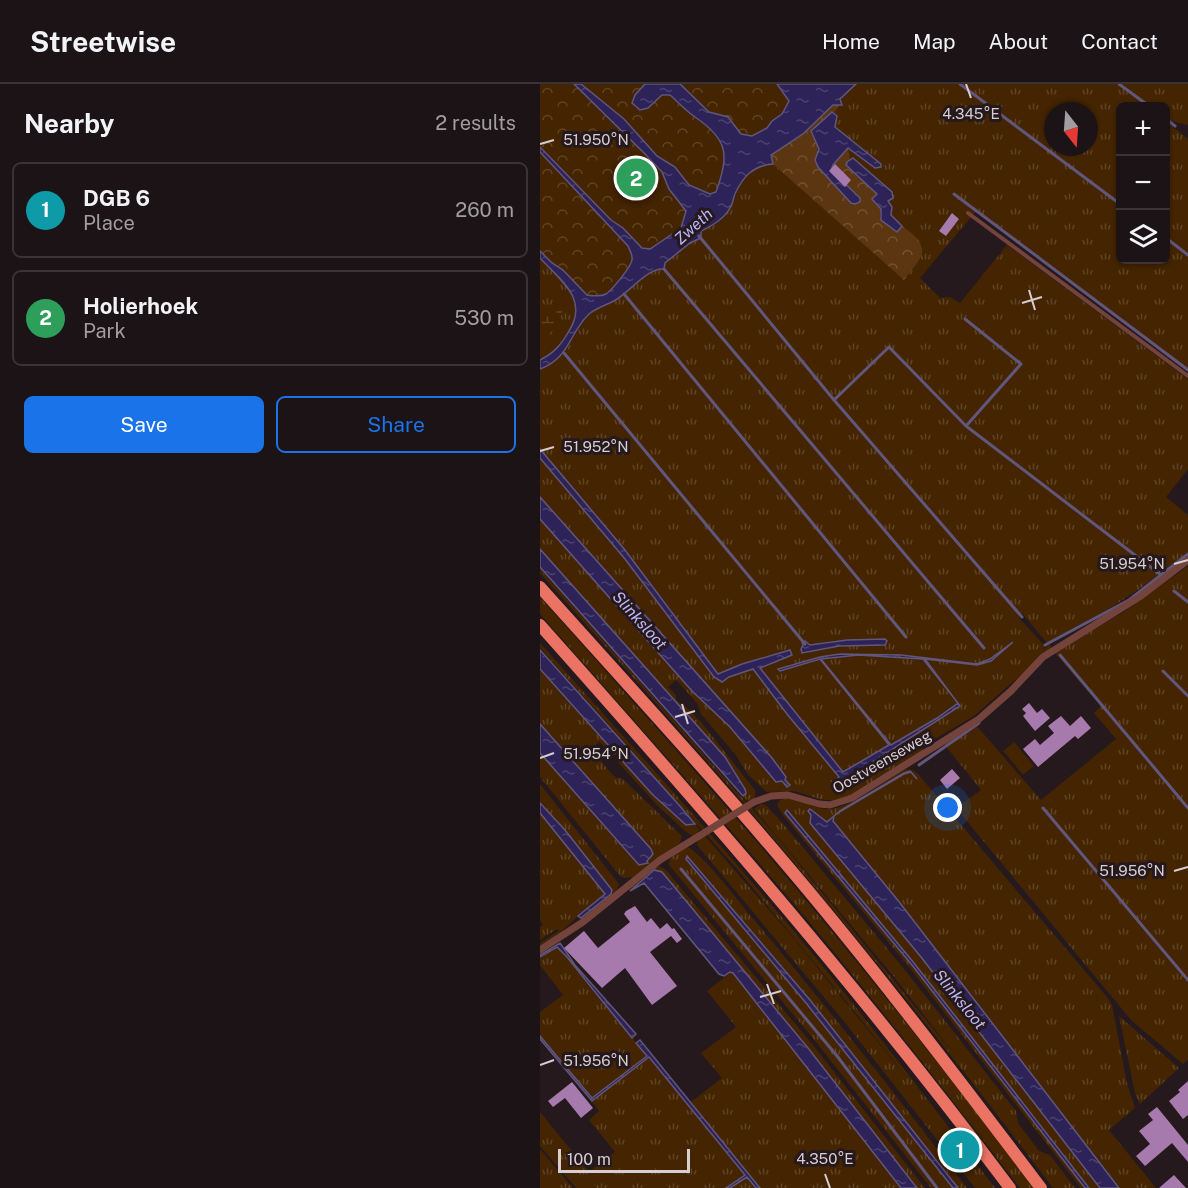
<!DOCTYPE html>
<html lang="en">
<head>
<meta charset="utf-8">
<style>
	body { margin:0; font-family:"Public Sans",sans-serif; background:#292023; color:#f1f3f6 }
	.controls { position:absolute; right:18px; top:18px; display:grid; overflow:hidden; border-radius:9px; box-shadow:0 2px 4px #0004 }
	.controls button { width:54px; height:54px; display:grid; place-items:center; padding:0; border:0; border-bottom:2px solid #3a3235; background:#1c1316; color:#f1f3f6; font:30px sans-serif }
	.compass { position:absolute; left:504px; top:18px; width:54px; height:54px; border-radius:50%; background:#1c1316; box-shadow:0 2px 4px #0004; rotate:163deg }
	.scale { position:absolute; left:18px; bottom:15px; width:132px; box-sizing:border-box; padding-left:6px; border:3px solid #d7ced1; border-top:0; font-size:16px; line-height:21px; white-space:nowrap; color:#d7ced1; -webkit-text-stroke:4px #25191d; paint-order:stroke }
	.you { position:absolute; left:408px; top:724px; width:21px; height:21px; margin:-15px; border:4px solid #fff; border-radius:50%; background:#1a73e8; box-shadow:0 0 0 9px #1a73e833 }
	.badge { display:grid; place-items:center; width:39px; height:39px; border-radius:50%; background:#1a73e8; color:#fff; font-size:20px; font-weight:700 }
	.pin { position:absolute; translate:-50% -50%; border:3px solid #fff; box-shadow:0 2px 6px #0006 }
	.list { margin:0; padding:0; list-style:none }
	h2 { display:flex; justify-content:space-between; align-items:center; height:78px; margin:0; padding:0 24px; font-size:26px }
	h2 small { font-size:20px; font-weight:400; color:#a09ea1 }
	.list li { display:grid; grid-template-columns:39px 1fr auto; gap:18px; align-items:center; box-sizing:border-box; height:96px; margin:0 12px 12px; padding:0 12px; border:2px solid #3a3235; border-radius:9px }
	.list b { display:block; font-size:22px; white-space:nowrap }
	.list p { margin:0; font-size:20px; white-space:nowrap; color:#a09ea1 }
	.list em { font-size:20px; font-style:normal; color:#a09ea1 }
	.actions { display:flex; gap:12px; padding:18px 24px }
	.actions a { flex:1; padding:14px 0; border:2px solid #1a73e8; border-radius:9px; text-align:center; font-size:21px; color:#1a73e8 }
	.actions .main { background:#1a73e8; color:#fff }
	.icon { flex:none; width:33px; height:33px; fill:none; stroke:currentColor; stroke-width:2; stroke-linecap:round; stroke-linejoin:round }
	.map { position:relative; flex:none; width:648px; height:1104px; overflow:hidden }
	header { display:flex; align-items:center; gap:36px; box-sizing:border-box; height:84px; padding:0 30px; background:#1c1316; border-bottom:2px solid #3a3235 }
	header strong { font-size:28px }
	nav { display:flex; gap:33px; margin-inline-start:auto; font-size:21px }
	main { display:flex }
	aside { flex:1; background:#1c1316 }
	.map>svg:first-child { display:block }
	.grass { fill:url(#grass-tufts); fill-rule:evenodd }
	.forest { fill:url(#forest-crowns) }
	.wetland { fill:url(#wetland-marsh) }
	.park { fill:url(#park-crowns) }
	.pitch { fill:#442401 }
	.water { fill:url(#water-ripples); stroke:#61567c; stroke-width:1.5; fill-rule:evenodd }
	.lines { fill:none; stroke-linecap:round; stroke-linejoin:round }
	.stream { stroke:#61567c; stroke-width:3 }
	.building { fill:#a77aad }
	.service { stroke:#73433c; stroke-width:4 }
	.minor { stroke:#73433c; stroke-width:7 }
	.motorway { stroke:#eb7363; stroke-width:12 }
	.minor-bridge { stroke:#73433c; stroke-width:7 }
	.ticks { fill:none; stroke:#d7ced1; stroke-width:2 }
	.labels { text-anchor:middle; stroke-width:6; stroke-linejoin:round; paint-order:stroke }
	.street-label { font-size:15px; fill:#d7ced1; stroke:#25191d }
	.water-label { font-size:16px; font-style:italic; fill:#bdb6fb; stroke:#25191d }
	.ticks-label { font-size:15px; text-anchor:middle; fill:#d7ced1; stroke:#25191d; stroke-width:6; stroke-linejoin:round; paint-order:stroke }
</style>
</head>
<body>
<header>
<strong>Streetwise</strong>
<nav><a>Home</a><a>Map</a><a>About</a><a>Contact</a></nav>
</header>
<main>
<aside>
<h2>Nearby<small>2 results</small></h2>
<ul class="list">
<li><span class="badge" style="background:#0f9aa8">1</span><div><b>DGB 6</b><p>Place</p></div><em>260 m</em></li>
<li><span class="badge" style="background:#2e9e5b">2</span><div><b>Holierhoek</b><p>Park</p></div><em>530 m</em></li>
</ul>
<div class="actions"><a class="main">Save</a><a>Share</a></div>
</aside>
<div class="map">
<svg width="648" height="1104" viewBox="0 0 648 1104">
	<defs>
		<pattern id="grass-tufts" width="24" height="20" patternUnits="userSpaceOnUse" patternTransform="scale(1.5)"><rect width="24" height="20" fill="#442401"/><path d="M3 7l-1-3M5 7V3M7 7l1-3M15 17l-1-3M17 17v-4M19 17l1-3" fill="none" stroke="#5e4325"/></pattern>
		<pattern id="forest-crowns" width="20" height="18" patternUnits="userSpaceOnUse" patternTransform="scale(1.5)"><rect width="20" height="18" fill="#5b3610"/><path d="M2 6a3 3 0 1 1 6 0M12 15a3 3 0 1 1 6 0" fill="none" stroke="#725232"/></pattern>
		<pattern id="wetland-marsh" width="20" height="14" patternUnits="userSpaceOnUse" patternTransform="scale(1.5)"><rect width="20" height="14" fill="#442401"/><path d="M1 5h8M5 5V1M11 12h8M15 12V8" fill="none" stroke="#5e4325"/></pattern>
		<pattern id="park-crowns" width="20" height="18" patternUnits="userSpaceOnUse" patternTransform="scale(1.5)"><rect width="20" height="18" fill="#442401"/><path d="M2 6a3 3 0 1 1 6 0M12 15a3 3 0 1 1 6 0" fill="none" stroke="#5e4325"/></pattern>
		<pattern id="water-ripples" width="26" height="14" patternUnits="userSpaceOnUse" patternTransform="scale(1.5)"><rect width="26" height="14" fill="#2e2358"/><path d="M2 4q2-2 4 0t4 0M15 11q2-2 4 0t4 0" fill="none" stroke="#4c426f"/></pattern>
	</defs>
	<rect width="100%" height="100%" fill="#25191d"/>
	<path class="grass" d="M316,0H648V41L626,36V22H580V176H626V38L648,55V288L437,126L380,194L400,214L410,213L420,219L467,161L648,295V385L626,413L648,431V469C604,504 558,534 507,559L482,529L479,531V534L505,562L502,567L509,560L512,564L499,571L500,573L477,596L476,595L434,632L383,662L382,667L315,710L296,717L279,715L255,707L227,708L208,691L195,670L161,630L157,619L136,596L128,603L136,611V616L146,623L161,638L215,706V714L207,717L203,712L206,709L205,705L185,673L0,465V435L152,607L190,643L236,698L241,697L247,703L249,701L232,674L0,413V374L85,475L174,593L182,598L189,593L213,585L247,630L299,693L303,688L220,584L251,572L250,566L202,580L182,589H177L123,515L85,466L0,365V285C27,275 33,248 50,229L113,186L124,185L125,179C134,171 145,164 154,156C158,153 159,148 163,146C167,143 172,143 176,140C203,120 191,84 233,80L239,84L364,195L383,162L353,134L350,129L352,123L313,74L310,75L308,64L341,80L295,43L297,32L294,29L301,20L300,15ZM513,27H549V63H513ZM328,555L346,556L345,561L299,562L262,569V558L265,557L270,561L292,557Z
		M0,174C21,197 49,215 29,247C21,261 14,269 0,276Z
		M648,482V976L643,980L591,936L416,724L441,706L404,660L435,640L501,716L576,655L554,629L561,622L514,568L584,528Z
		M0,485L236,752L417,974L355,894L214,725L221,720L226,721L246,743L365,886L476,1027L478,1039L499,1067L510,1071L535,1104H513C423,985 330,868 233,754C157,664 78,577 0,489Z
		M0,513C74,597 149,680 222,764C316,875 407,988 494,1104H480C410,1013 339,922 266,834C179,731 89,631 0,530Z
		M0,559C85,654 171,749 253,846C323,930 389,1017 455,1104H435L303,936L157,761V757L165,752L250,850L376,1005L314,927L197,785L0,564Z
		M0,585L76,669L73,673L60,658L54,662C56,673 68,686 76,694H81L87,699L142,752L140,759L94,793L84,794L80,792L0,693V669L99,781L108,779L112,767L111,765L0,640Z
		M79,673L112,710L146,741L155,740L160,746L153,752L146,748L118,722L77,677Z
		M366,685L372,686L378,690L567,913L572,921L587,999L595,1024L569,1046L616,1104H579L360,819L294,739L293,733L289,738H285L278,730L269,725L268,727L272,732L270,739L381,873L560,1104H549L374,879L248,727L245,728L372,881L545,1104H541L369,883L242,730L237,721L240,716C257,710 273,727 290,725C315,722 343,697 366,685Z
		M0,700L79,800C77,811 50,830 40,835L37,833C27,843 14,854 0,863V859L19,847L17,845L0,856V843L3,841L0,836V729L65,810L38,831L41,834L71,810L72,806L25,746L0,719Z
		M148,763C170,777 202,823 221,844C292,929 360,1016 427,1104H391L276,958L129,781C129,771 140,767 148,763Z
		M118,782L125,785L273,961L385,1104H377L268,964L122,788L114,786L90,807L88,804Z
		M17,863L27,873L107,972L52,1014L0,951V928L23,911L0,881V873Z
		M191,888L307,1033L361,1104H220L151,1018L182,994L161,969L196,943L167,907Z
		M579,932L639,984L600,1020L595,1009Z
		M109,973L203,1086L216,1104H36L0,1062V1028L49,1088L75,1068L49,1036L59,1027L52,1017Z
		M0,1065L33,1104H0Z"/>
	<path class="forest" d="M293,21H300L294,29L292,28L271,50C285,67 272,68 278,83L291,86L293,81L308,64L310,75L306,82L338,110L333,117L341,125L340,133L356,148L362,142C394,164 383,171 364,196L233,80L230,71L263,50Z"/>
	<path class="wetland" d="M19,223L22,225C22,237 10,251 0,258C0,241 0,227 19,223Z"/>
	<path class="park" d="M0,0H293L169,124L65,213L48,221L0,168Z"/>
	<path class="pitch" d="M474,658L494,682L483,691L463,667Z"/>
	<path class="water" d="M34,0H41L84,35L117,72L135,83L149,101L170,110L176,108C189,71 189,56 155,33C146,27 138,18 130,11H122L108,24L100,26L92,19L95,11L105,0H140L169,28L188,33L201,50L212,52L227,44L232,37L242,30L249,17L237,0H316L300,15L302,21H293L263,50L231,71L233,80C213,82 203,92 195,110C193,114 193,120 190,124C184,135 172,142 161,147V154L150,159L125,179L124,185C108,183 89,209 74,217C66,221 56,224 49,230C29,249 30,274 0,285V276C14,269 21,261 29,247C49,215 21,197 0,174V167L12,179L23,186L47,211C53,212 60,213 66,210C72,206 91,183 92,176C93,171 90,167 88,162L0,68V63L71,136L83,144L102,164L110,165L141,144L146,127L129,105L122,88L106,71Z
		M292,28L297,32L295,43L341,80V83L335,84L308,64L293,81L291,86L320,114V118L315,120L311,119L278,83L275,76L279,65L271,47Z
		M313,74L352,108L353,114L348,117L352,123L351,131L362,142L357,148L341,136V125L332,115L337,110L306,81L307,78Z
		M0,365L85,466L178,590L202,580L250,566L252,571L220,584L303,688L349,661L280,575L240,587L238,585L280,573L300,570L361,571L437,580L450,575L473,558L451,577L437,581L385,575L420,622L301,698H297L296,696L299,693L247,630L213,585L189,593L182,598L174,593L85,475L0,374ZM318,571L383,575L418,619L397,634L351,661L281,575Z
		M0,413L232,674L246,693L245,696L250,701L247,703L242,697L236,698L190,643L152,607L0,435Z
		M0,465L185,673L205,705L206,709L203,712L0,483Z
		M345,555L347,557L345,561L299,562L262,569L261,565L263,561L262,558L265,557L270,561L307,556Z
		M0,566L139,721L155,740L146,741L112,710L0,585Z
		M0,640L111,765L113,770L107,777L108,779L99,781L0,669Z
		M370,687L377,695L371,688L364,690L301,727L294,732L293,737L360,819L579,1104H560L381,873L270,739L271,731L268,727L270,725L287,738L301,726L364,689Z
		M0,719L25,746L72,806L71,810L41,834L38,832L65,810L0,729Z
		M247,726L374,879L549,1104H545L372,881L245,729Z
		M147,772L270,916L418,1104H413L266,919L146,775Z
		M114,786L122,788L268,964L377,1104H361L193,889L190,888L184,892L179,890L104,799L90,807Z
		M20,859L35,881L96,950L92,954L27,873L17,863L0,873V871Z
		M0,952L52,1014L107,972L96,959L100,956L220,1104H216L207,1093L190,1104H186L205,1091L109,973L52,1017L0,955Z"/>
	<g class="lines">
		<path class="stream" d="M420,0L580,120
			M579,0L609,22
			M626,35L635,42
			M414,110L648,286
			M159,152L294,316L482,533
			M626,154L648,171
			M124,185L444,564
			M84,210L366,553
			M24,269L265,560
			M294,316L349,263L426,342L481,280L425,235
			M426,342L621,491
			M634,507L648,518
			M505,561L589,516L648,470
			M520,571L648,724
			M623,587L648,612
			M379,681L439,639
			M503,724L648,896
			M141,785L297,972L397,1104"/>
	</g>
	<path class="building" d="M295,80L311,96L305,103L289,87Z
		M412,129L419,135L406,152L399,147Z
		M489,619L497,629L502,625L510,634L495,647L483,632L486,629L482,625Z
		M521,632L530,642L541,632L551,644L538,655L535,652L498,683L483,665L495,655L500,661L514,649L508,642Z
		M412,685L420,694L407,705L400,696Z
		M95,822L107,838L111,834L120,845L127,839L132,845L134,844L142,855L137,859L131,852L110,868L137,902L112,921L85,884L62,904L24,864L44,847L58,864L90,838L84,830L86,827Z
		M648,997V1031L643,1035L629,1017L640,1008L638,1006Z
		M32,998L53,1024L41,1034L25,1014L13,1023L8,1017Z
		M617,1023L648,1061V1078L632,1059L605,1082L596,1072L610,1060L599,1047L613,1036L608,1030Z
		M634,1091L646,1104H619Z"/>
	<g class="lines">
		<path class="service" d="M428,129L648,292"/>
		<path class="minor" d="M214,718L231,712L248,711L279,720L290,721L312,714L439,635L471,607L503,573L601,512L648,476
			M0,866L43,838L120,776L159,752"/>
		<path class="motorway" d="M0,503C94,608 191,713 281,822C357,914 429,1009 501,1104
			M0,541C163,724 323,908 470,1104"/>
		<path class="minor-bridge" d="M159,752L214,718"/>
	</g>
	<path class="ticks" d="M426,0L431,14M0,60L14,56M489,206L495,226M482,219L502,213M0,367L14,363M634,480L648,476M142,620L148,640M135,633L155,627M0,674L14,669M634,787L648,783M227,900L234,920M220,913L241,907M0,981L14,976M285,1090L290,1104"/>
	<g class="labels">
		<g class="street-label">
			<text transform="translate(342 678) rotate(-30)" y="5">Oostveenseweg</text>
		</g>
		<g class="water-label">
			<text transform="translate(153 142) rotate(-42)" y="6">Zweth</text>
			<text transform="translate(100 536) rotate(48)" y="6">Slinksloot</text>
			<text transform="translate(420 915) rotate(51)" y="6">Slinksloot</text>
		</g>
	</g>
	<g class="ticks-label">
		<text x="431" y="35">4.345°E</text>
		<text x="56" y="61">51.950°N</text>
		<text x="56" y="368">51.952°N</text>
		<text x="592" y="485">51.954°N</text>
		<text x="56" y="675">51.954°N</text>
		<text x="592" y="792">51.956°N</text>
		<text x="56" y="982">51.956°N</text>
		<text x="285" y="1080">4.350°E</text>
	</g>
</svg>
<div class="controls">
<button>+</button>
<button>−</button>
<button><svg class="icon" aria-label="layers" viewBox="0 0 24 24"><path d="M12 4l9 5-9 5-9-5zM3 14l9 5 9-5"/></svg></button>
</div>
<svg class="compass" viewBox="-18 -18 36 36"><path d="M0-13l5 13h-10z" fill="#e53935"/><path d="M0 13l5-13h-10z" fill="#a09ea1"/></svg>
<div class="scale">100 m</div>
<div class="you"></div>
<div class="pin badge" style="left:420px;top:1066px;background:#0f9aa8">1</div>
<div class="pin badge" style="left:96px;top:94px;background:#2e9e5b">2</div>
</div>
</main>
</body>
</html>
